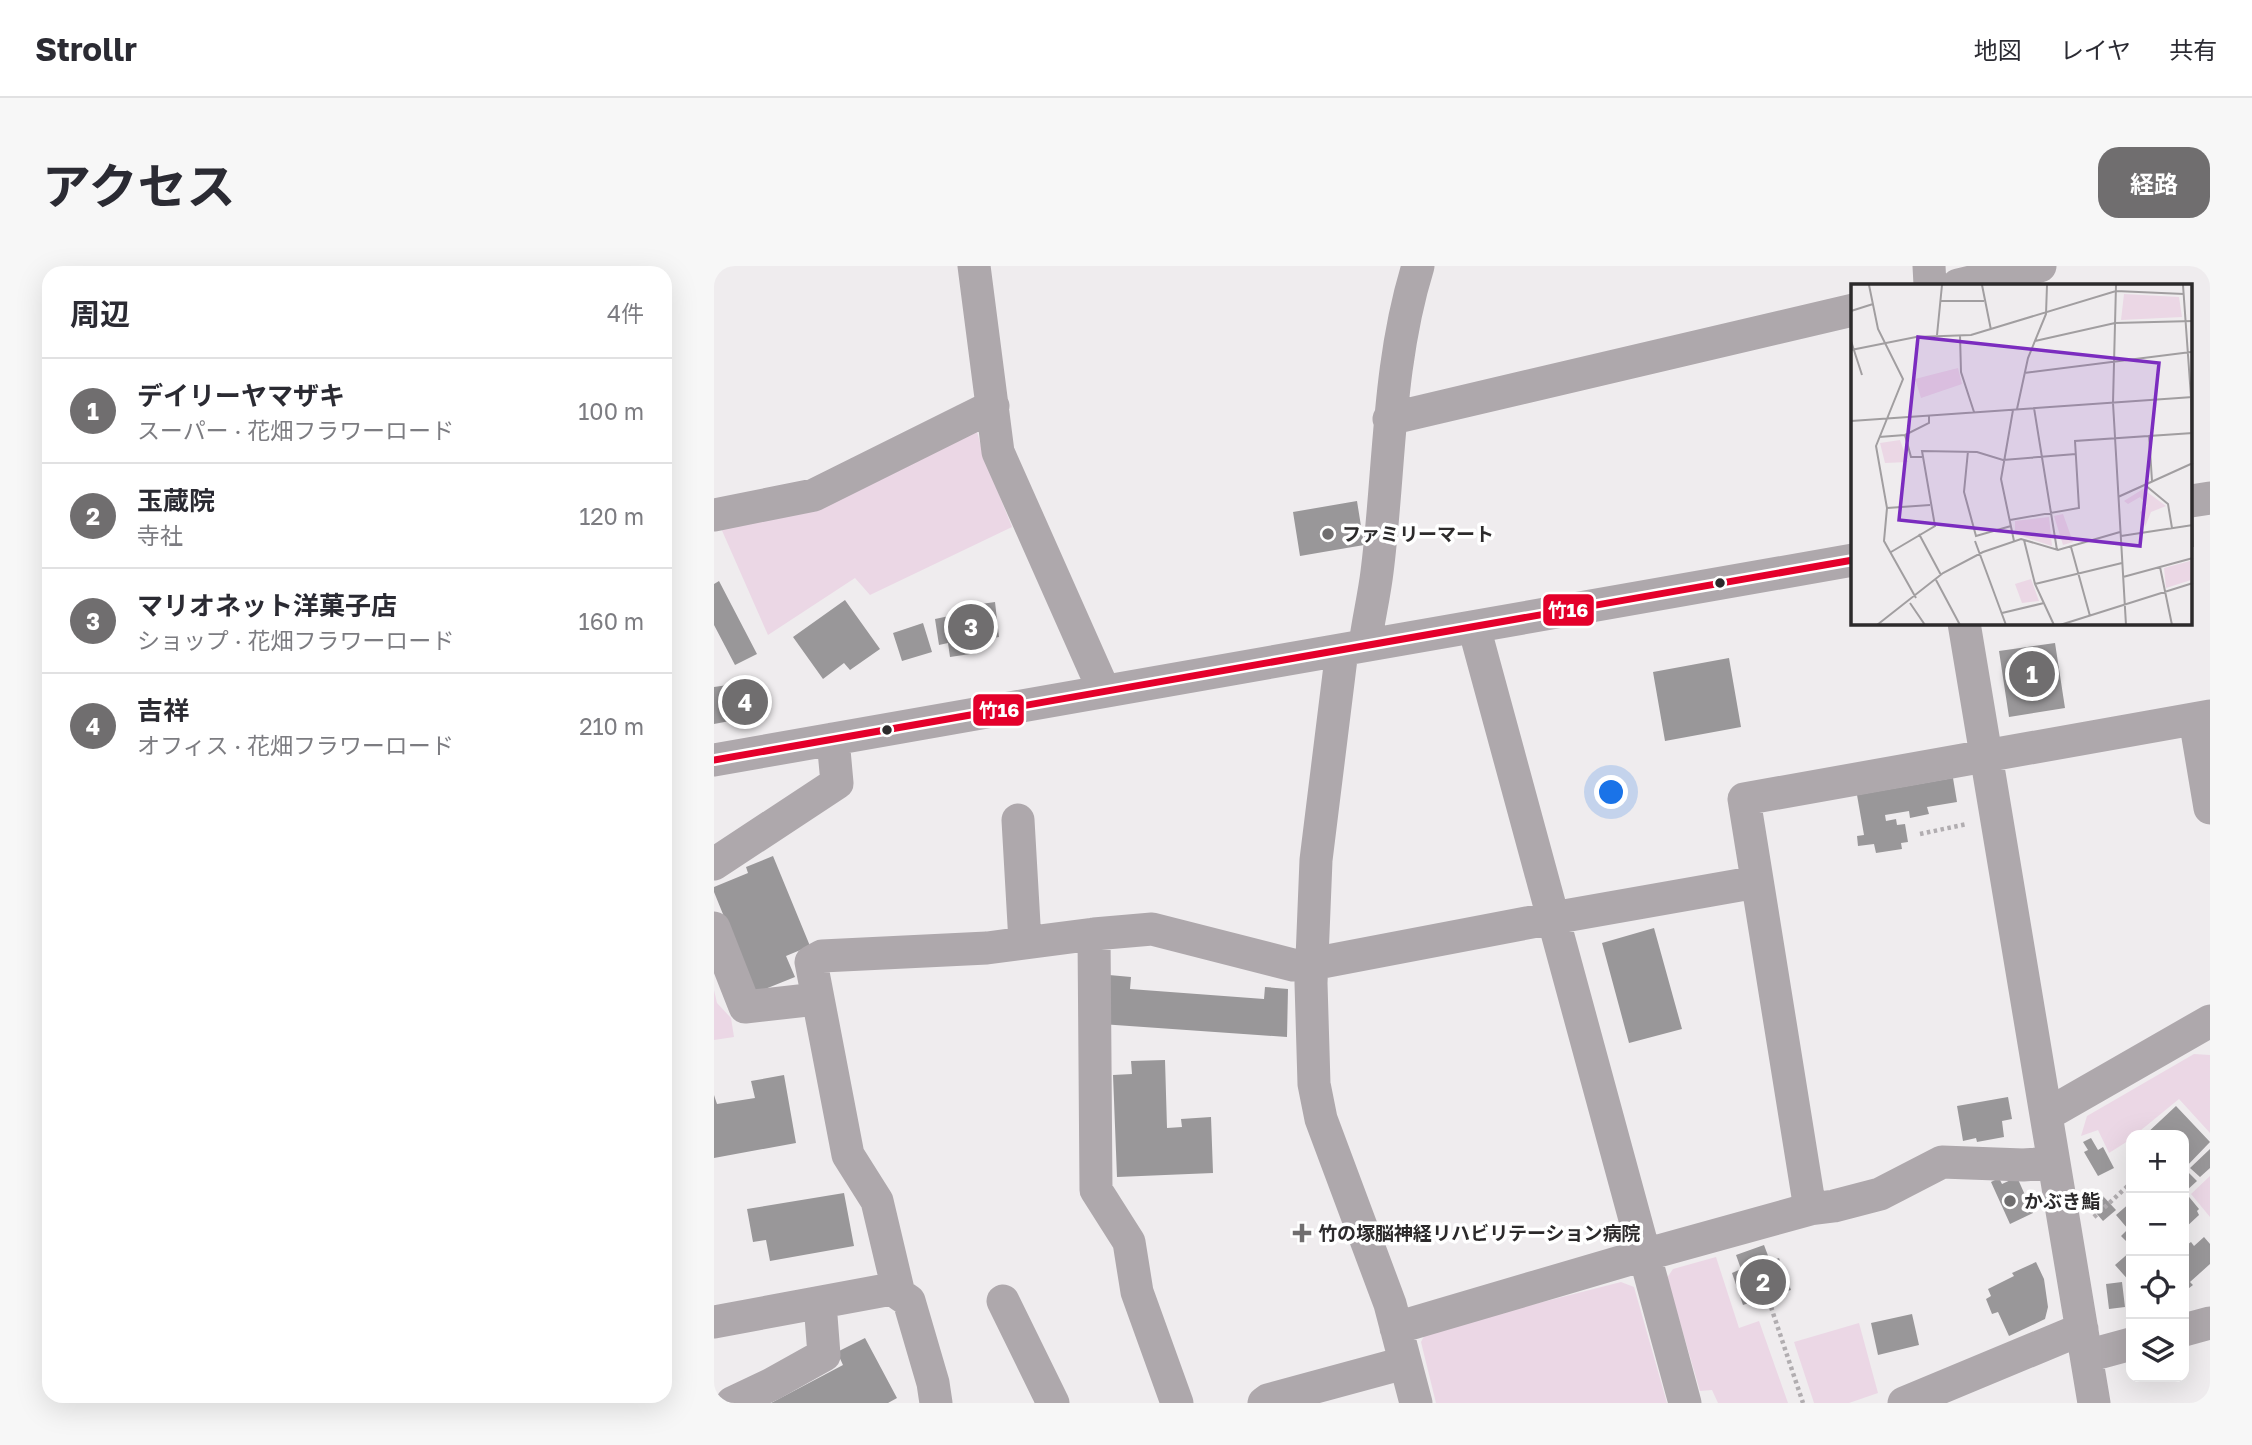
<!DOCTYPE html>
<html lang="ja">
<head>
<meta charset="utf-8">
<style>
	body { margin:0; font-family:"Golos Text","Noto Sans JP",sans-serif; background:#f7f7f7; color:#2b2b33 }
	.controls { position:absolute; right:21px; bottom:21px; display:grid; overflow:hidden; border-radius:14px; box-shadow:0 7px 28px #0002 }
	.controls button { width:63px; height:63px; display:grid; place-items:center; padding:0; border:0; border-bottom:2px solid #e1e1e2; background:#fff; color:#2b2b33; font:35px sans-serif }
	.you { position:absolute; left:898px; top:527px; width:24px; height:24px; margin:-18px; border:5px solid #fff; border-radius:50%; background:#1a73e8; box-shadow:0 0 0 10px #1a73e833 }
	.badge { display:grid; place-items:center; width:46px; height:46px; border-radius:50%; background:#706e6f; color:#fff; font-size:23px; font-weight:700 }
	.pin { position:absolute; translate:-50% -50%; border:4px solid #fff; box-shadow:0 2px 7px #0006 }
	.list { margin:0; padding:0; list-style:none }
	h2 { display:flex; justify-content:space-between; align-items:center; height:91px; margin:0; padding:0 28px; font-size:30px }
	h2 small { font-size:23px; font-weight:400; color:#7c7c81 }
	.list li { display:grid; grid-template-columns:46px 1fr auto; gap:21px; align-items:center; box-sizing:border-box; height:105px; padding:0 28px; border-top:2px solid #e1e1e2 }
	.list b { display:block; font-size:26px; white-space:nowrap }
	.list p { margin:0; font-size:23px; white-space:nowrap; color:#7c7c81 }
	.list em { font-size:23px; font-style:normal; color:#7c7c81 }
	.icon { flex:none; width:38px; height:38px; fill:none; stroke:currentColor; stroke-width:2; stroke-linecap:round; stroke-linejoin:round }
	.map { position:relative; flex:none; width:1496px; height:1137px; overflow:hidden; border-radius:21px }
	header { display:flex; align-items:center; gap:42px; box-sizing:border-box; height:98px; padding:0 35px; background:#fff; border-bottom:2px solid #e1e1e2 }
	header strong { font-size:33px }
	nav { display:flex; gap:38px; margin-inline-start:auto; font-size:24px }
	.intro { display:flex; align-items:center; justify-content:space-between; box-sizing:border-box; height:168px; padding:0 42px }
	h1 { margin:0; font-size:49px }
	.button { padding:18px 32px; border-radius:21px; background:#706e6f; color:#fff; font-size:24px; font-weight:700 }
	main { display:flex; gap:42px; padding:0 42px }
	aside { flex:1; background:#fff; border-radius:21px; box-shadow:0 7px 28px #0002 }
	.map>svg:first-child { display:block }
	.green { fill:#ebd7e5 }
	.building { fill:#999799 }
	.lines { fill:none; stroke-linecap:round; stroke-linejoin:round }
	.path { stroke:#b1adb0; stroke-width:4.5; stroke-dasharray:3.5 3.5; stroke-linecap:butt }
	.minor { stroke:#aea8ac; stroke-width:33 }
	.bus-1-casing { stroke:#fff; stroke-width:12 }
	.bus-1 { stroke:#e4002b; stroke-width:7 }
	.poi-dot { fill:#706e6f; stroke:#fff; stroke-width:2.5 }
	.bus-dot { fill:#2c2a2b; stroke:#fff; stroke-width:2.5 }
	.labels { text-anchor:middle; stroke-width:7; stroke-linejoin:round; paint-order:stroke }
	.poi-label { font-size:19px; font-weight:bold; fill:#2c2a2b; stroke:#fff; text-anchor:start }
	.inset-road { fill:none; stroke:#a19ea0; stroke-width:2 }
	.view { fill:#7b2cbf; fill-opacity:0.15; stroke:#7b2cbf; stroke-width:3.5 }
	.inset-edge { fill:none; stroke:#2c2a2b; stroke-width:3.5 }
	.line-badge { stroke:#fff; stroke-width:2.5 }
	.badge-label { font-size:19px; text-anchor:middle; font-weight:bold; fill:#fff }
</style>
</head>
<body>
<header>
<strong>Strollr</strong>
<nav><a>地図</a><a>レイヤ</a><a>共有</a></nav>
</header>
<div class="intro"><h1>アクセス</h1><a class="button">経路</a></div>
<main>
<aside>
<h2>周辺<small>4件</small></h2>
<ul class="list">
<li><span class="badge">1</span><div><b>デイリーヤマザキ</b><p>スーパー · 花畑フラワーロード</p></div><em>100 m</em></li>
<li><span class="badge">2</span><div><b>玉蔵院</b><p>寺社</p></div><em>120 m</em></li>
<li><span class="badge">3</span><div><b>マリオネット洋菓子店</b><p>ショップ · 花畑フラワーロード</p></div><em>160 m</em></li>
<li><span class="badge">4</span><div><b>吉祥</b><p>オフィス · 花畑フラワーロード</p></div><em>210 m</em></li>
</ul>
</aside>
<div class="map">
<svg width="1496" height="1137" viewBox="0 0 1496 1137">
	<rect width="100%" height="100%" fill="#efecee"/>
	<path class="green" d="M262,162L270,191L298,261L156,329L141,312L54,369L6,260Z
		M0,724L3,737L17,752L20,771L0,774Z
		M1480,788L1496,789V867L1465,833L1421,869H1417V873L1395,887L1384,864L1367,870L1373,850Z
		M1496,910V951L1477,928Z
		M1002,991L1025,1062L1045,1055L1074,1137H1004L998,1124L986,1125L953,1012L959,1003Z
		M907,1016L920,1021L953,1137H722L707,1076L712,1066Z
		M1145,1057L1164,1127L1135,1137H1100L1080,1076Z"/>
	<path class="building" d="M643,235L650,279L586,290L579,246Z
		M5,315L43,388L21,399L0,359V318Z
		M131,334L166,383L136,404L130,397L109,413L79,371Z
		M281,336L285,371L262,375L263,387L236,391L234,377L225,379L221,353L240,349L239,342Z
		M209,357L218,386L188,395L179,367Z
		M1341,377L1351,442L1295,451L1285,385Z
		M1015,392L1027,461L951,475L939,406Z
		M14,419L21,454L0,458V421Z
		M27,419L40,431L43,449L24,452L18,421Z
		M1239,512L1243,536L1213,541L1215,548L1196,552L1195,545L1171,549L1172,555L1182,553L1183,559L1191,558L1194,576L1187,577L1188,583L1162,587L1160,578L1144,580L1143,570L1150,569L1143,529Z
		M59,590L96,680L72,690L81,711L41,727L0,626V621L34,607L32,601Z
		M940,662L968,763L915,777L888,677Z
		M395,709L417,711L416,723L550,733L551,721L574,723L573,771L387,758Z
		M451,794L453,862L468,861L467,853L497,851L499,907L403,911L399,809L418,808L417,795Z
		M70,809L82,877L0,892V829L3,838L41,832L37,815Z
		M1294,831L1298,853L1288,855L1290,871L1263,876L1262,872L1249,875L1243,840Z
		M1462,840L1496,876L1470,903V869H1431Z
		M1377,872L1384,884L1389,881L1400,902L1384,910L1370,886L1374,884L1369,876Z
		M1496,883V902L1486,911L1476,902Z
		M1473,905L1483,915L1471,926L1485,943L1483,945L1485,949L1470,963V908Z
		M1303,911L1319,947L1296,958L1277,916L1285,912L1288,918Z
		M130,927L140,980L56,995L52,974L39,976L33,943Z
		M1388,929L1402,944L1389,955L1376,940Z
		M1417,936V980L1407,970L1414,963L1402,949Z
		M1490,971L1496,978V998L1476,1016L1479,1019L1470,1026V981L1477,976L1480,980Z
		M1050,979L1056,995L1065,992L1077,1024L1067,1027L1069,1032L1043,1041L1041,1035L1029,1039L1018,1007L1027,1003L1022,989Z
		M1417,985V1017L1401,999Z
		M1322,996L1330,1013L1334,1041L1331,1053L1295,1070L1284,1046L1278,1048L1272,1033L1277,1030L1274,1023L1300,1010L1298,1007Z
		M1408,1016L1411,1041L1395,1043L1392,1018Z
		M1198,1048L1205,1079L1164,1089L1157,1057Z
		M151,1072L183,1132L174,1137H57L129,1099L123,1086Z"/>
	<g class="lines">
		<path class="path" d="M1206,568L1253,558
			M1380,951L1417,917
			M1057,1041L1089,1137"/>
		<path class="minor" d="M260,0L284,186L390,425
			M1215,0L1216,19
			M1244,19L1326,0
			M675,153L1139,44
			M1477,235L1496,232
			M0,249L100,229L279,140
			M1250,357L1380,1137
			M760,361L971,1137
			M651,379C654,355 660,331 663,306C676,204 673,100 704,0
			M628,384L602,594L597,717L600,818L607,853L676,1038L702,1137
			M1481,453L1496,542
			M0,494L1139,294
			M304,554L311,676
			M0,598L123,517L119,473
			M0,662L31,741L103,733
			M380,668L382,924L415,976L423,1026L463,1137
			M1332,849L1496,755
			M1096,943L1030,533L1496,450
			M289,1035L339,1137
			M0,1056L183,1022
			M682,1062L930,989L1096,943L1120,940L1166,928L1228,896L1309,899L1339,897
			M1470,1064L1496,1057
			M1373,1090L1417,1078
			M18,1137L58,1118L110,1089L106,1037
			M222,1137L219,1117L195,1035L185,1028L163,935L134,889L97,696L108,690L273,682L380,668L438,663L579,699L598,698L839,652L1043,616
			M550,1137L554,1134L690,1097
			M1190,1137L1368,1063"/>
		<g class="bus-1-casing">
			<path id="bus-1" d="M0,494L1139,294"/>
		</g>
		<use href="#bus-1" class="bus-1"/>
	</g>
	<g class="poi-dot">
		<circle cx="614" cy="268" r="7"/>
		<circle cx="1296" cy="935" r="7"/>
		<path d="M584.5 956.5h7v7h7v7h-7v7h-7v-7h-7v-7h7z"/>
	</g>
	<g class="bus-dot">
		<circle cx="1006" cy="317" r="6"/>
		<circle cx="173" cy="464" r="6"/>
	</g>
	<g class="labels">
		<g class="poi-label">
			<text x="628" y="275">ファミリーマート</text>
			<text x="1310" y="942">かぶき鮨</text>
			<text x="604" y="974">竹の塚脳神経リハビリテーション病院</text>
		</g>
	</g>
	<g transform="translate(1137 18)">
		<rect width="341" height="341" fill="#efecee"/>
		<path d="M273,10L328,13L331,33L270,36ZM107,84L111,100L70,114L64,95ZM49,156L57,178L34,179L29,159ZM292,205L315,222L300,228L294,243L289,228L296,222L289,213L277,220L273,217ZM212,230L222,258L212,261L203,232ZM198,233L201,262L164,250V237ZM339,277L340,296L315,304L313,284ZM180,295L188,317L171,319L164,300Z" fill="#ebd7e5"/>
		<path class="inset-road" d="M18,1L27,45L52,95L25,162L36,224L33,257L65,314M131,1L140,46M265,1L262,119L275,341M332,1L340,113L342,263M90,17H133M0,27L22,20M86,51L91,1M109,51L110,88L123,128M0,57L11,91M184,57L264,39L342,37M0,66L65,53L120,51L265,7L333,10M173,89L340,68M183,124L206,266M166,125L177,74L195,30L196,1M162,126L150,195L163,257M0,137L342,113M54,151L60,173H71M298,151L301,197M28,153L54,151L78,139V131M117,167L113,208L125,252L160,242M294,201L317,220L321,244M267,213L342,179M36,224L79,221M159,236L228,224L224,157L342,149M68,250L90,291M270,252L342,241M173,256L184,300L203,341M124,257L155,341M220,263L239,332M40,268L84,242L71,167L126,168L152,176L225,170M309,283L321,341M272,293L342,274M85,296L109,341M184,300L271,279M59,319L74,341M151,329L193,319M26,341L92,289L132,268L170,255L207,266L269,248M209,341L342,299"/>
		<path class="view" d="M67,53L308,79L289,262L48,236Z"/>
		<rect width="341" height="341" class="inset-edge"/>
	</g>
	<g class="line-badge">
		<rect x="828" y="327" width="53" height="34" rx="7" fill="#e4002b"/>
		<rect x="258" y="427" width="53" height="34" rx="7" fill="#e4002b"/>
	</g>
	<g class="badge-label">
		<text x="854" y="351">竹16</text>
		<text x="285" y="451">竹16</text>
	</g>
</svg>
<div class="controls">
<button>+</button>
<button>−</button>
<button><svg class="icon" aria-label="locate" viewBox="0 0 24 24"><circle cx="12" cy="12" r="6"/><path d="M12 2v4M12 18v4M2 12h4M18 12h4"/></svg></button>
<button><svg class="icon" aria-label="layers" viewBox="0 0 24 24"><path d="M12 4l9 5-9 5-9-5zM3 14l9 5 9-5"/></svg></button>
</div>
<div class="you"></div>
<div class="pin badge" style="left:1318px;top:408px">1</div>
<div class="pin badge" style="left:1049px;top:1016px">2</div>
<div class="pin badge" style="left:257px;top:361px">3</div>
<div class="pin badge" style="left:31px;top:436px">4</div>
</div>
</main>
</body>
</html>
